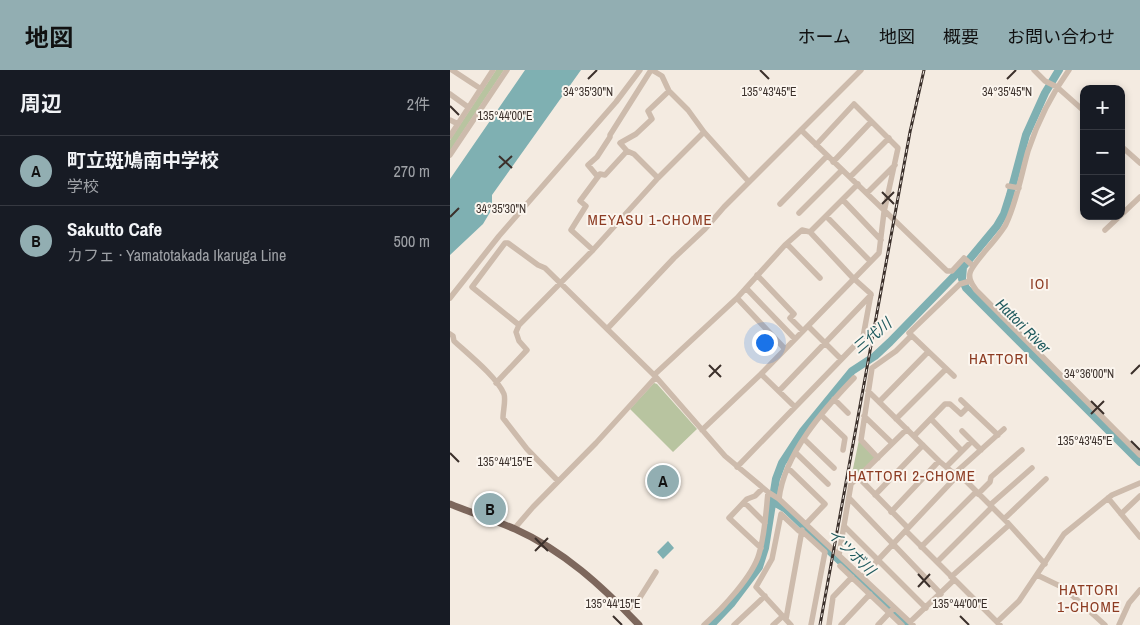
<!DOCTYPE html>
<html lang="ja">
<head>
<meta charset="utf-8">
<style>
	body { margin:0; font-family:"Archivo Narrow","Noto Sans JP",sans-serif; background:#242831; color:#f1f3f6 }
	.controls { position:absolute; right:15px; top:15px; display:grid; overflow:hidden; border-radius:10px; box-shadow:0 2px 8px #0003 }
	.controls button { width:45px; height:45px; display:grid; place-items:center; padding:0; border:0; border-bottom:1px solid #363941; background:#171b24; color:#f1f3f6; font:25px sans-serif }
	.you { position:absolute; left:314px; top:272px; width:18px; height:18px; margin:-12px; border:4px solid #fff; border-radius:50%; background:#1a73e8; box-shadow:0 0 0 8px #1a73e833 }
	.badge { display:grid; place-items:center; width:32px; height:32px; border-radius:50%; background:#92aeb2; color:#111; font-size:16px; font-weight:700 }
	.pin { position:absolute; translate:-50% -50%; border:2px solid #fff; box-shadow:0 1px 5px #0006 }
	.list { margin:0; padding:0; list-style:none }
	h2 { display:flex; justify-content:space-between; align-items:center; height:65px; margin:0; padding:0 20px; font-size:21px }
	h2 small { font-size:16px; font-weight:400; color:#9ea1a6 }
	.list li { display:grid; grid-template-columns:32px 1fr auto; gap:15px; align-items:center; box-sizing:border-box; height:70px; padding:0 20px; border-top:1px solid #363941 }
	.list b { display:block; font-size:19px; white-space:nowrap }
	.list p { margin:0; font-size:16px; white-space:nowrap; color:#9ea1a6 }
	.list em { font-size:16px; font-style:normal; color:#9ea1a6 }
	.icon { flex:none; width:28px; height:28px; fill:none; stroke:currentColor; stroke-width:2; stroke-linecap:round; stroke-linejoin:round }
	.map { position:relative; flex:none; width:690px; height:555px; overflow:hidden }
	header { display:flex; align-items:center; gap:30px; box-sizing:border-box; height:70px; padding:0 25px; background:#92aeb2; color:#111 }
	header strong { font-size:24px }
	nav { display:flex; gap:28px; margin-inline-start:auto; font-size:18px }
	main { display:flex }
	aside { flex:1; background:#171b24 }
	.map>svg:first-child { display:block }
	.green { fill:#b8c4a0 }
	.water { fill:#7fb0b2 }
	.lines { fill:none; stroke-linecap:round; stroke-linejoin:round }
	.river { stroke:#7fb0b2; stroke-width:8 }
	.minor { stroke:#cdbbac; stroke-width:5.5 }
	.major { stroke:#7d675c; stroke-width:7 }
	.rail-casing { stroke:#3b302b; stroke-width:3 }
	.rail { stroke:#fbf5ee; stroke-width:1; stroke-dasharray:4; stroke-linecap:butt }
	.ticks { fill:none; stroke:#3b302b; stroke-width:2 }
	.labels { text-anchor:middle; stroke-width:4; stroke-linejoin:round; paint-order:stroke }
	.neighbourhood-label { font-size:15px; letter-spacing:1px; fill:#8c3b22; stroke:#fbf5ee }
	.water-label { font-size:15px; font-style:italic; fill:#1f5a5e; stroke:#fbf5ee }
	.ticks-label { font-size:12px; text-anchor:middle; fill:#3b302b; stroke:#fbf5ee; stroke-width:4; stroke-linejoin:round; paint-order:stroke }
</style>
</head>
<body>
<header>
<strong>地図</strong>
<nav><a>ホーム</a><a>地図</a><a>概要</a><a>お問い合わせ</a></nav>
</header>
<main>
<aside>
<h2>周辺<small>2件</small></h2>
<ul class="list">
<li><span class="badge">A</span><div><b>町立斑鳩南中学校</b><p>学校</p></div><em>270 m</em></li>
<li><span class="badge">B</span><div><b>Sakutto Cafe</b><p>カフェ · Yamatotakada Ikaruga Line</p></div><em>500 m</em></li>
</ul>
</aside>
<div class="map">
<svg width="690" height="555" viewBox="0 0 690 555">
	<rect width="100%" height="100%" fill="#f4ebe1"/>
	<path class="green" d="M46,0H54L0,81V70Z
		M204,313L207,314L247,359L223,382L180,339Z
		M409,370L426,388L400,413Z"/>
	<path class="water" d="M75,0H131L42,125V139L33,154L0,185V109Z
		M218,471L224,478L213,489L207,482Z"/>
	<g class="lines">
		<path class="river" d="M513,197L512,209L516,218L690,392
			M324,432L336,439L457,555
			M261,555L281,534L309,497L315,478L326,409L332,393L353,361L402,301L425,286L440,272L513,197L547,156L554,144L560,125L576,65L595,23L609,0"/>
		<path class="minor" d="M2,0L31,19
			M202,0L212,6L219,21L238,40L254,62L299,112
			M584,0L595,11L607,17L634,41
			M619,0C601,25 588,51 578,81C571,106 567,131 556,154C549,168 522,193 520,203C518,210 523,215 526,220L690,385
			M0,24L18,37
			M0,50L8,54
			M351,60L497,201H502L514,188L523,196
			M0,66L43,0
			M671,76L690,93
			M0,85L57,0
			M383,92L421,52
			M148,107L138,95L147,87L160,67V65L201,0
			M400,107L439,68
			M208,108L184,84L177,81L170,73L186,64L202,49L198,41L219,21
			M558,116L569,118
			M417,123L445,95
			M393,130L431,170
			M330,134L377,86
			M349,143L392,100
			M671,145L690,127
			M376,146L420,191
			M655,160L670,146
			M360,162L408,114
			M337,174L370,208
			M143,180L121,160L136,136L130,131L150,104L155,105L177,81
			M307,205L344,244L340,248L353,261
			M296,218L345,269
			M0,228L49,166L166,32L190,0
			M287,228L335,279
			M69,255L22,217L55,173H58L88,195L95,198L206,307L275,386L318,422L329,429L463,555
			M358,256L391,289
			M157,259L224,188L255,159L274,137L411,0
			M0,264L3,266L4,271C18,284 47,307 54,324C56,330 53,341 53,348L77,379L108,411
			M311,304L345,337
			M204,305L287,228L335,175L352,160L360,162L402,207L421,224L413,267L287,397
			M504,306L459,263L510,214L520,211
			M46,313L77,280L69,271L66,262L69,255L143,180L208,108L254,62
			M329,321L421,225
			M418,321L489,391L507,406H511L558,453L595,494
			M384,329L398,343
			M511,330L548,365
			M429,332L478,282
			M371,345L395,368L393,380
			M414,346L442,373
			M446,349L496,299
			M481,349L512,381
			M252,360L311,304L429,183L434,142L448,78L404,34L366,75
			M512,361L531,380
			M464,366L495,334H500L511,344L518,337
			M354,369L384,398
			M346,383L378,414
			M428,388L411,370L422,298L446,281L461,266
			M496,397L522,371
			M338,398L375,434L356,454
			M504,404L554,359
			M408,407L458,458
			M528,424L540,412L541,407L572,380
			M425,425L473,375
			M399,428L491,524
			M658,428L690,467
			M329,429C334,384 374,339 404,308
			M294,432L315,453
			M540,435L582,398
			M441,442L489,391
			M671,444L690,426
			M554,449L596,409
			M394,456L476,538
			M64,459L83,437L146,373L206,307
			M456,461L550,555
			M471,477L526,422
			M311,478L279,448L297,429L305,426L313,418
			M389,485L401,414L457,359
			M487,492L542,437
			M390,496L452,555
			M587,505L614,518L655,555
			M412,507L507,406
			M501,507L559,455
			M176,541L189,529L206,502
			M336,549L352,460
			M460,552L504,510
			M547,552L569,531L614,464L662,425L690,413
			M254,555C272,539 303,506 309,484C315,464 316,442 318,422
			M284,555L315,526
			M323,555L333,546
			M341,555L306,517L322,489L331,444L349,461H352L375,482L361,555
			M379,555L383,527L402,507
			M391,555L420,524
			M428,555L442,540
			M669,555L679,533L690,520"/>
		<path class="major" d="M0,434C22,443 44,450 65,459C114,481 152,516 189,555"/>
		<g class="rail-casing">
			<path id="rail" d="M370,555L460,62L474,0"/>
		</g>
		<use href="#rail" class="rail"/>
	</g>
	<path class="ticks" d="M310,0L319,9M138,9L147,0M557,9L566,0M0,36L9,45M49,86L62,98M49,98L62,86M432,122L444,134M432,134L444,122M0,147L9,138M259,295L271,307M681,304L690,295M259,307L271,295M641,331L654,344M641,344L654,331M681,371L690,380M0,383L9,392M85,468L98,481M85,481L98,468M468,504L480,517M468,517L480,504M163,546L172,555M510,546L519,555"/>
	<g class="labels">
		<g class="neighbourhood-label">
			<text x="200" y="155">MEYASU 1-CHOME</text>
			<text x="590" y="219">IOI</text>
			<text x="549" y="294">HATTORI</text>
			<text x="462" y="411">HATTORI 2-CHOME</text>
			<text x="639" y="525">HATTORI<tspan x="639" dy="17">1-CHOME</tspan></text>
		</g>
		<g class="water-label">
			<text transform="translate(573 256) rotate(45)" y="5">Hattori River</text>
			<text transform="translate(422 266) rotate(-40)" y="5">三代川</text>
			<text transform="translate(401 482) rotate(44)" y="5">イツボ川</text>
		</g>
	</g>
	<g class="ticks-label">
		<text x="138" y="26">34°35'30"N</text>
		<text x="319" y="26">135°43'45"E</text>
		<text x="557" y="26">34°35'45"N</text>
		<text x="55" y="50">135°44'00"E</text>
		<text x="51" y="143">34°35'30"N</text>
		<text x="639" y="308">34°36'00"N</text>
		<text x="635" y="375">135°43'45"E</text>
		<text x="55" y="396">135°44'15"E</text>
		<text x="163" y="538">135°44'15"E</text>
		<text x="510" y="538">135°44'00"E</text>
	</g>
</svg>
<div class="controls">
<button>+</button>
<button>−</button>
<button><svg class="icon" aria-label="layers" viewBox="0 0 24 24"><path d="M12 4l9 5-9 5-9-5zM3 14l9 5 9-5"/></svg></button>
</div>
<div class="you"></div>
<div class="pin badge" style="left:213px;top:411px">A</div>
<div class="pin badge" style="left:40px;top:439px">B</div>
</div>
</main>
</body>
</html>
